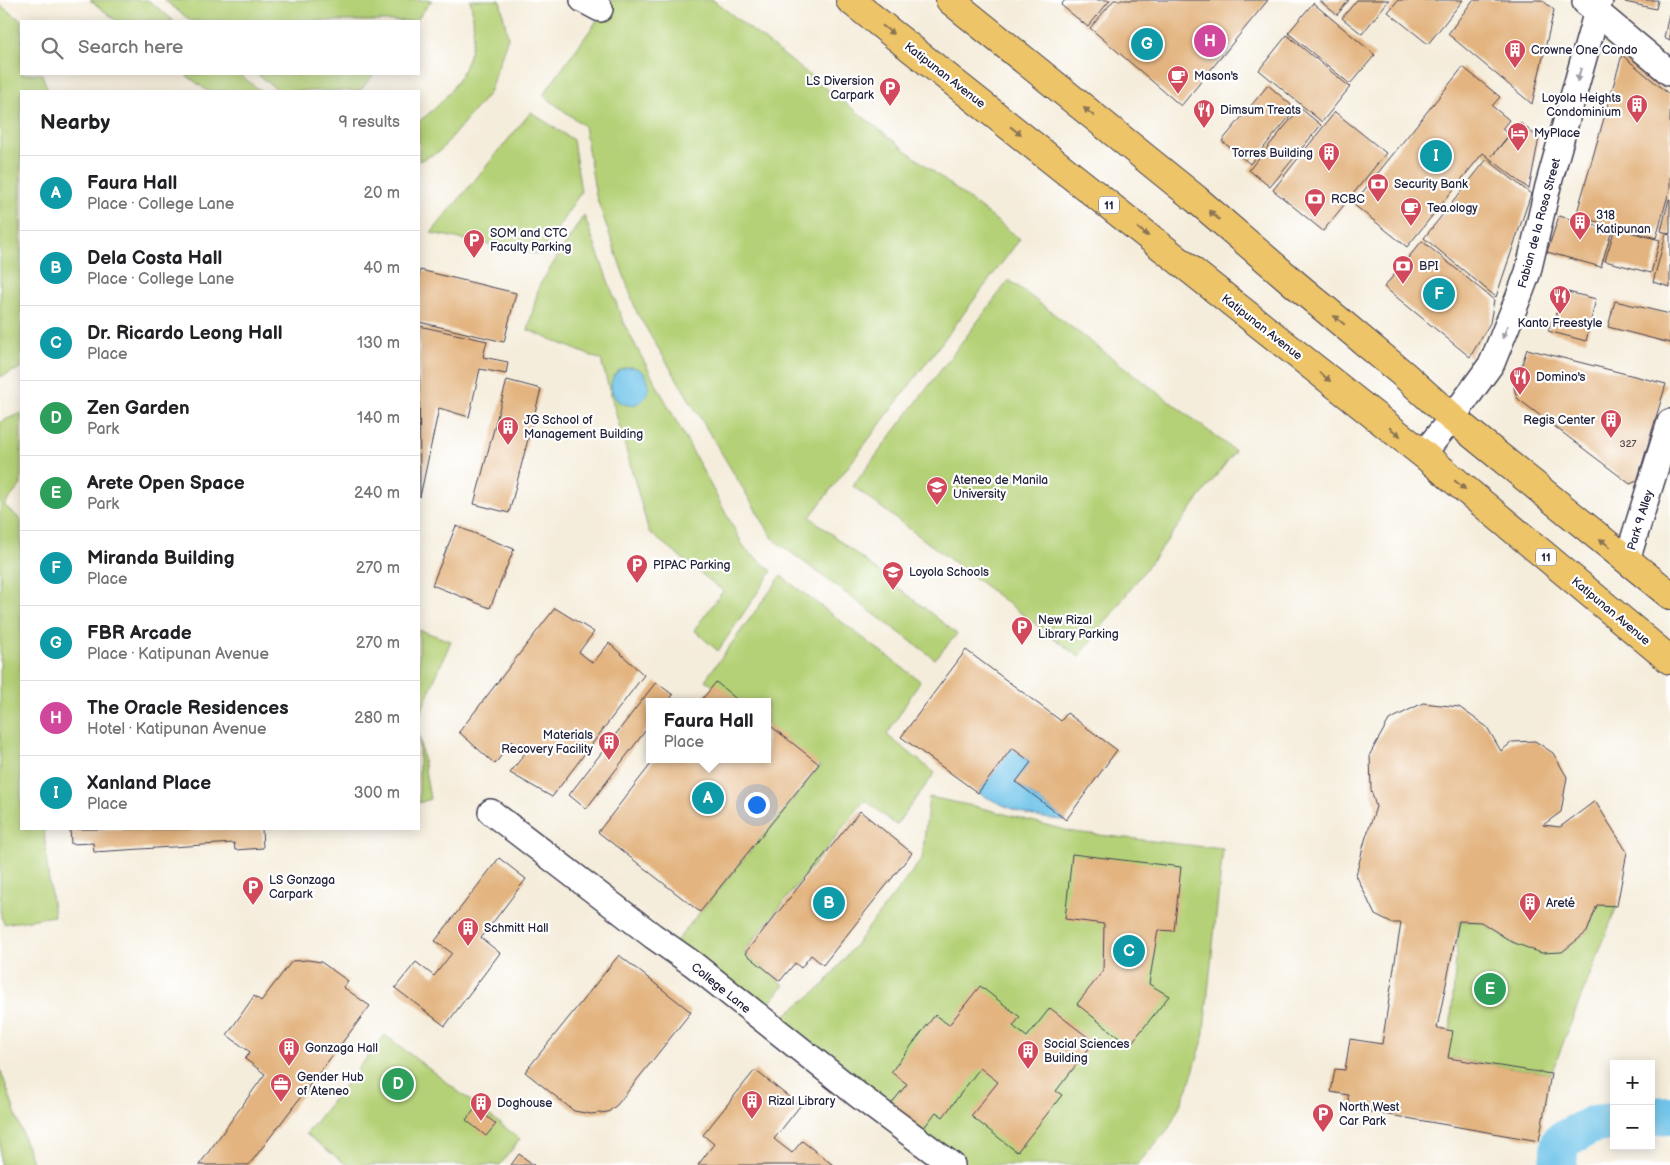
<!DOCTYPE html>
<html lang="en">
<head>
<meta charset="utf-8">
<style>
	body { margin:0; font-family:"Balsamiq Sans",sans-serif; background:#f6f6f6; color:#202124 }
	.controls { position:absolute; right:15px; bottom:15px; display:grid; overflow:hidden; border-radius:0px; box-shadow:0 2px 12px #0003 }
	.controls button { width:45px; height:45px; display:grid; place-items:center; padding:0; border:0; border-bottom:1px solid #e0e0e0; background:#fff; color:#202124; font:25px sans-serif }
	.you { position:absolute; left:756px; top:804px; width:18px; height:18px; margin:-12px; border:4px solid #fff; border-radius:50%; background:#1a73e8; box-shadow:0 0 0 8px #1a73e833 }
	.badge { display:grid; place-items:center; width:32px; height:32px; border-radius:50%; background:#d1495b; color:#fff; font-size:16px; font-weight:700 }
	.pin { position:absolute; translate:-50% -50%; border:2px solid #fff; box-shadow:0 1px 5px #0006 }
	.popup { position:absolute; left:646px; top:698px; width:125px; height:65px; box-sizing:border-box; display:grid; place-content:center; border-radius:0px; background:#fff; filter:drop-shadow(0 1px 4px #0005); font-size:16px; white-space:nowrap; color:#757577 }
	.popup b { font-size:19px; color:#202124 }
	.popup::after { content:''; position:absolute; left:50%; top:100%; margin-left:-10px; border:10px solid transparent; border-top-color:#fff }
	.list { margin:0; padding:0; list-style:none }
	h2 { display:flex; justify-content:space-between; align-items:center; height:65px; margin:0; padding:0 20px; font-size:21px }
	h2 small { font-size:16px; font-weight:400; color:#757577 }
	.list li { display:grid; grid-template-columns:32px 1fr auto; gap:15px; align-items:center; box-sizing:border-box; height:75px; padding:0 20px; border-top:1px solid #e0e0e0 }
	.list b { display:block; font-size:19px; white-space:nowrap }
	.list p { margin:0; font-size:16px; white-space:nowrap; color:#757577 }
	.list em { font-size:16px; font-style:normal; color:#757577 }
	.icon { flex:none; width:28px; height:28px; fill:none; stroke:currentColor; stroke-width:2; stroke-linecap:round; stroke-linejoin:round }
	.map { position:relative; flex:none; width:1670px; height:1165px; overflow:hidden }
	.search { position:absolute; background:#fff; box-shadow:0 2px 12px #0003; left:20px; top:20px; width:400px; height:55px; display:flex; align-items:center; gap:12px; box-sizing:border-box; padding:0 18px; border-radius:0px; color:#757577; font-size:19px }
	.panel { position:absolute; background:#fff; box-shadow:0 2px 12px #0003; left:20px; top:90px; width:400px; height:740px; border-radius:0px }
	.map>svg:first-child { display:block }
	.green { fill:#b5d177; stroke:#6c7a59 }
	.water { fill:#6cc2e9; stroke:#477292 }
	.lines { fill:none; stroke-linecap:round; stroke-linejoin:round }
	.river { stroke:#6cc2e9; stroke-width:38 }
	.building { fill:#e3b47f }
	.street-casing { stroke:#424053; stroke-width:28 }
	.primary-casing { stroke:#424053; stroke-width:30 }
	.street { stroke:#fff; stroke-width:25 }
	.primary { stroke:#eec469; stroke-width:28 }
	.oneway { fill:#887352 }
	.oneway2 { fill:#9c9ca7 }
	.labels { text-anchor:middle; stroke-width:4.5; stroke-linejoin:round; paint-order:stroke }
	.number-label { font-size:10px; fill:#52464c }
	.shield { fill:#fff; stroke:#646476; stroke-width:1 }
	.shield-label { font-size:11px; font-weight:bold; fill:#22223b }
	.poi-label { font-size:12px; fill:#22223b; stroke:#fff; text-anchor:start }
	.street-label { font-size:12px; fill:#22223b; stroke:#fff }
</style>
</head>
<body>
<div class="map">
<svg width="1670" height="1165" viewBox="0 0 1670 1165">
	<rect width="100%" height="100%" fill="#fff"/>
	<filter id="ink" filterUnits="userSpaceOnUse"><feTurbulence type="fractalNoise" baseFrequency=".02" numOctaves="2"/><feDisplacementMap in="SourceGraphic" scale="10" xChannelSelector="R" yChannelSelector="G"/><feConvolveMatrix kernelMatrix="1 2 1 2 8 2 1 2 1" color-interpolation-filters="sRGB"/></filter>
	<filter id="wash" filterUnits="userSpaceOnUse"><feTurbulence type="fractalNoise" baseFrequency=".0096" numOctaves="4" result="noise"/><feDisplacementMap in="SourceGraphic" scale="20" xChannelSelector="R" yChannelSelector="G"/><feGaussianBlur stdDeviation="1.12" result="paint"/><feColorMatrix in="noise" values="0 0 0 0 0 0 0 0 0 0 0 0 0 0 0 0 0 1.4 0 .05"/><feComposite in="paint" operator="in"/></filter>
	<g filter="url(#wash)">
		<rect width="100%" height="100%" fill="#f5eddb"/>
		<path class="green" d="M90,0H148L174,21H117Z
			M164,0H432L416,21H191Z
			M470,0H500L508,37L489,93L440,151L419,161V121C458,94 483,48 470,0Z
			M612,0H713L1020,239L810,517L957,634L935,659L774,540L637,313L596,196L584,126L543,95Z
			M0,5L22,21L21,74H42L48,91H21V368L0,377Z
			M185,74H239L261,91H207Z
			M257,74H374L360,91H279Z
			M531,112L573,140L581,192L540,255L431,233Z
			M584,215L624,324L745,549L772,571L718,651L694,630L723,591L649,532L601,360L528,330L539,286Z
			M1009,280L1235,451L1079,657L853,486Z
			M21,413V485L4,505L21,520V829H44L47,867L54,916L4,924L0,912V422Z
			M781,576L920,681L887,735L935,773L896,825L865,800L744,952L784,985L760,1015L673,945L820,766L767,727V702H733L705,680Z
			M419,630L451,641L419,716Z
			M419,736L430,799L419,803Z
			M929,797L978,807L1073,832L1223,849L1203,1040L1188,1088L1169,1128L1137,1165H959L772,1025L823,986L922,859Z
			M1597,905L1617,906L1551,1074L1448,1058L1459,921L1481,922L1512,942L1562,952L1587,932Z
			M385,1035L520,1139L500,1165H347L306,1134Z
			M0,1068L33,1165H0Z"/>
		<path class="water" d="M611 386a19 19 0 1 1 38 0a19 19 0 1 1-38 0Z
			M1012,748L1031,762L1016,783L1066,820C1028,819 1011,809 978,793Z"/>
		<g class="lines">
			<path class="river" d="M1651,1116L1670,1115
				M1558,1165L1560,1141L1594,1124L1614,1122"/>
		</g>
		<g id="blocks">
			<path class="building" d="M1065,0H1110L1088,27L1061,5Z
				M1114,0H1268L1181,106L1090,28Z
				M1319,0H1349L1337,15Z
				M1357,0H1389L1362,34L1342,18Z
				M1398,0H1463L1428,44L1388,12Z
				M1473,0H1542L1554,10L1532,104L1448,34Z
				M1626,0H1658L1656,9L1625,2Z
				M1313,3L1375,55L1350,84L1288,33Z
				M1669,14H1670V41L1664,38Z
				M1287,35L1350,87L1322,122L1259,70Z
				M1622,55L1670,95V188L1656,238L1576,216Z
				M1463,67L1500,97L1492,106L1509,120L1502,129L1509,135L1492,156L1520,123L1539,138L1529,189L1483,153L1407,247L1353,204Z
				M1268,85L1296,109L1250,164L1222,141Z
				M1300,108L1321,125L1270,187L1249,170Z
				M1335,112L1386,153L1323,231L1273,190Z
				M1487,159L1531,194L1496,297L1424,238Z
				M1669,199H1670V234L1661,231Z
				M1559,216L1612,230L1601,267L1547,252Z
				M1615,228L1660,240L1651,273L1605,261Z
				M1666,234L1670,235V287L1653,282Z
				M1422,241L1494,300L1490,323L1470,357L1384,287Z
				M420,270L516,293L504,342L419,322V277Z
				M1568,292L1596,299L1586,341L1548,331L1551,321L1554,322L1556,313H1559L1562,302L1565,303Z
				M1615,301L1670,314V343L1608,327Z
				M419,326L487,341L483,357L508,362L506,374L480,369L469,417L439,408L420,497Z
				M1527,349L1666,384L1637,481L1630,484L1517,398L1514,388Z
				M507,380L541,389L509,513L474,504Z
				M456,526L514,549L490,608L432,585Z
				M555,608L594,632L579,652L593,663L609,643L644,675L552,797L510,773L526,752L512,741L495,764L459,732Z
				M966,650L1061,721L1067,713L1117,750L1066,820L1016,782L1031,762L1012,748L978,793L901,737Z
				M656,682L673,695L668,702H649V726L586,809L569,795Z
				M716,682L740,702H700Z
				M1423,703L1459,707L1487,727L1501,751L1512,742L1535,741L1553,753L1567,777L1561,812L1543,825L1560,827L1595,801L1627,852L1617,906L1597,905L1587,932L1562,952L1541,953L1512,942L1481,922L1459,921L1437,1028L1453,1031L1448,1058L1551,1074L1539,1141L1349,1108L1348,1095L1331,1092L1335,1069L1345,1070L1350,1039L1382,1044L1401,923H1391L1375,915L1356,875L1365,840L1376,807L1371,790L1370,754L1389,720Z
				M767,723L819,764L700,912L598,832L655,759H767Z
				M860,811L912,853L823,965L811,955L801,968L795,963L780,981L745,953Z
				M70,829H262L263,848L235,850L234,843L94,852L93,843L71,844Z
				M1072,854L1181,867L1174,931L1158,930L1149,984L1169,996L1129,1046L1077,1004L1103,971L1104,924L1065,919Z
				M499,858L526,879L481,938L500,953L445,1026L395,988L416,962L434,976L452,953L435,941Z
				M619,955L691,1012L617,1105L608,1112L591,1114L574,1111L525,1072Z
				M308,960L321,962L348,981L343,987L370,1006L249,1165H199L265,1074L245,1059L250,1052L227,1035L254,996L261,1001L292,961Z
				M980,986L1020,1017L1013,1026L1027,1037L1050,1008L1094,1042L1056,1091L1062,1095L1017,1152L971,1116L998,1082L980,1068L943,1117L936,1112L923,1129L891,1104L907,1084L891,1072L935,1015L949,1025Z
				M755,1070L800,1106L774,1139L792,1153L802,1141L833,1165H698L714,1144L703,1135Z
				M476,1108L496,1124L486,1136L466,1120Z
				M519,1154L534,1165H511Z"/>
		</g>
	</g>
	<g filter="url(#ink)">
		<use href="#blocks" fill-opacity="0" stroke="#424053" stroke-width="1"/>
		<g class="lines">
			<g class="street-casing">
				<path id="street" d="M583,0L600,9
					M1585,2L1670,73
					M1423,454L1452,418L1492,363L1519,296L1528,272L1548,186L1600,0
					M1627,560L1670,422
					M491,812L653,936L693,964L858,1095L952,1165"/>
			</g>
			<g class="primary-casing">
				<path id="primary" d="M850,0L1423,454L1670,660
					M950,0L1196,199L1295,284L1403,374L1452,418L1670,595"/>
			</g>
			<use href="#street" class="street"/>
			<use href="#primary" class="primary"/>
		</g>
		<defs><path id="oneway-solid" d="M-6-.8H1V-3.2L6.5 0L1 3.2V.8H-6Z" transform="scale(1.25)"/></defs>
		<g class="oneway">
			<use href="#oneway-solid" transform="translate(888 30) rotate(38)"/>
			<use href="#oneway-solid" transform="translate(1089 112) rotate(-141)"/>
			<use href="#oneway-solid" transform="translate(1016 131) rotate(38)"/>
			<use href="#oneway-solid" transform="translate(1214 215) rotate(-138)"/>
			<use href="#oneway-solid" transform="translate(1143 232) rotate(38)"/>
			<use href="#oneway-solid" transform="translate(1339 320) rotate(-141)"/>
			<use href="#oneway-solid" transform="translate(1325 377) rotate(38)"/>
			<use href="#oneway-solid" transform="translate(1395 432) rotate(38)"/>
			<use href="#oneway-solid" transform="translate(1460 485) rotate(39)"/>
			<use href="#oneway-solid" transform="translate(1605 543) rotate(-142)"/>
		</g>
		<g class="oneway2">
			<use href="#oneway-solid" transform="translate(1579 75) rotate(106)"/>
			<use href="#oneway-solid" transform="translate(1505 332) rotate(112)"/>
		</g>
	</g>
	<defs>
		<g id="building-pin" transform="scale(1.125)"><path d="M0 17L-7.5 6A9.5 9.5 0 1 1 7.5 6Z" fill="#d1495b" stroke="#fff"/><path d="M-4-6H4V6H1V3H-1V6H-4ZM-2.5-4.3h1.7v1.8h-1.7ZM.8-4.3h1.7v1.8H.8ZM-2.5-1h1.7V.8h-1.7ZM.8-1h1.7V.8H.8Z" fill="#fff"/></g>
		<g id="cafe-pin" transform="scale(1.125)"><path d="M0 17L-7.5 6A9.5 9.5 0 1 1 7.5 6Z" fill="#d1495b" stroke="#fff"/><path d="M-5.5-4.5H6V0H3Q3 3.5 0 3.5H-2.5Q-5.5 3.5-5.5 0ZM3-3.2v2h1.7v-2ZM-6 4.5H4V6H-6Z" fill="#fff"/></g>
		<g id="parking-pin" transform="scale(1.125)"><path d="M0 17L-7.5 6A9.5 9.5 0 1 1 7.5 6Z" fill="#d1495b" stroke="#fff"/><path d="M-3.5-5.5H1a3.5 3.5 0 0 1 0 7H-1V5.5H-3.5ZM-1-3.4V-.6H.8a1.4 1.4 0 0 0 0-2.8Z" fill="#fff"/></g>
		<g id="restaurant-pin" transform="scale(1.125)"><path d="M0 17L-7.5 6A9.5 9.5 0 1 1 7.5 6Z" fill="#d1495b" stroke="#fff"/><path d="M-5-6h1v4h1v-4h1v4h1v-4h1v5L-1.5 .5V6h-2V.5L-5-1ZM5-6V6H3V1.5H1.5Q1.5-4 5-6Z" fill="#fff"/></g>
		<g id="hotel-pin" transform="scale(1.125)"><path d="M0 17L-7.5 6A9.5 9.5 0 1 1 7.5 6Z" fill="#d1495b" stroke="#fff"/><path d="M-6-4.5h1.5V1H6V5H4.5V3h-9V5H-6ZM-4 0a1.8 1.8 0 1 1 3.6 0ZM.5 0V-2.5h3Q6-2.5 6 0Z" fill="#fff"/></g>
		<g id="bank-pin" transform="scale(1.125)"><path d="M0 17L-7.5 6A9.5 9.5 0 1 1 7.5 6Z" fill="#d1495b" stroke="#fff"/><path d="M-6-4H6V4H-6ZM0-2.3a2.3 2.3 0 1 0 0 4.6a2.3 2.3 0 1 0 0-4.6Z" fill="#fff"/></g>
		<g id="university-pin" transform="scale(1.125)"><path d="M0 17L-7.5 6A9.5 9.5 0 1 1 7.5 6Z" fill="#d1495b" stroke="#fff"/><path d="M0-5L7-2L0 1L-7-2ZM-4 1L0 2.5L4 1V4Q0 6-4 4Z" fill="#fff"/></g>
		<g id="office-pin" transform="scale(1.125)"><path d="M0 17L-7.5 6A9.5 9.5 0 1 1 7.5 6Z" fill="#d1495b" stroke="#fff"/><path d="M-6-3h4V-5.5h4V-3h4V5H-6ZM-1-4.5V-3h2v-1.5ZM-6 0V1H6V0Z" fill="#fff"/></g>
	</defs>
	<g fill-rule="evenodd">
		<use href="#building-pin" x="1515" y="50"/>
		<use href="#cafe-pin" x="1178" y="76"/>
		<use href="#parking-pin" x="890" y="88"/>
		<use href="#building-pin" x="1637" y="105"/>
		<use href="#restaurant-pin" x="1204" y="110"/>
		<use href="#hotel-pin" x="1518" y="133"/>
		<use href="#building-pin" x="1329" y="153"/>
		<use href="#bank-pin" x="1378" y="184"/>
		<use href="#bank-pin" x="1315" y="199"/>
		<use href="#cafe-pin" x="1411" y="208"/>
		<use href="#building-pin" x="1580" y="222"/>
		<use href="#parking-pin" x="474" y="240"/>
		<use href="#bank-pin" x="1403" y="266"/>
		<use href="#restaurant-pin" x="1560" y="296"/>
		<use href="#restaurant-pin" x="1520" y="377"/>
		<use href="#building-pin" x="1611" y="420"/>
		<use href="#building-pin" x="508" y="427"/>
		<use href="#university-pin" x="937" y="487"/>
		<use href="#parking-pin" x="637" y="565"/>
		<use href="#university-pin" x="893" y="572"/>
		<use href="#parking-pin" x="1022" y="627"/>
		<use href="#building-pin" x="609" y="742"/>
		<use href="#parking-pin" x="253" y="887"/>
		<use href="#building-pin" x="1530" y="903"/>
		<use href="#building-pin" x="468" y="928"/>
		<use href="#building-pin" x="289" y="1048"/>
		<use href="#building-pin" x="1028" y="1051"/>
		<use href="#office-pin" x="281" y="1084"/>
		<use href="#building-pin" x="752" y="1101"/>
		<use href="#building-pin" x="481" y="1103"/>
		<use href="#parking-pin" x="1323" y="1114"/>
	</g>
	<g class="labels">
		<g class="number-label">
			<text x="1628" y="447">327</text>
		</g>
		<g class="shield">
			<rect x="1099" y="196.5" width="20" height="17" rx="4"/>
			<rect x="1536" y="548.5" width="20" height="17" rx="4"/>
		</g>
		<g class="shield-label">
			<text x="1109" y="209">11</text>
			<text x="1546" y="561">11</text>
		</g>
		<g class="poi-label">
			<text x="1531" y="54">Crowne One Condo</text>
			<text x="1194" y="80">Mason's</text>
			<text x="874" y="85" text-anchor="end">LS Diversion<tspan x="874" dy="14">Carpark</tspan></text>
			<text x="1621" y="102" text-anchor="end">Loyola Heights<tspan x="1621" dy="14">Condominium</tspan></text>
			<text x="1220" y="114">Dimsum Treats</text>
			<text x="1534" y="137">MyPlace</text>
			<text x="1313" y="157" text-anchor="end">Torres Building</text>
			<text x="1394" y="188">Security Bank</text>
			<text x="1331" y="203">RCBC</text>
			<text x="1427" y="212">Tea.ology</text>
			<text x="1596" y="219">318<tspan x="1596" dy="14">Katipunan</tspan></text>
			<text x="490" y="237">SOM and CTC<tspan x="490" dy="14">Faculty Parking</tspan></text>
			<text x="1419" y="270">BPI</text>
			<text x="1560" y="327" text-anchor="middle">Kanto Freestyle</text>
			<text x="1536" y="381">Domino's</text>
			<text x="524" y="424">JG School of<tspan x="524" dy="14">Management Building</tspan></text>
			<text x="1595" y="424" text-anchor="end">Regis Center</text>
			<text x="953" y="484">Ateneo de Manila<tspan x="953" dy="14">University</tspan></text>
			<text x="653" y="569">PIPAC Parking</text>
			<text x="909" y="576">Loyola Schools</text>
			<text x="1038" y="624">New Rizal<tspan x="1038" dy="14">Library Parking</tspan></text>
			<text x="593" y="739" text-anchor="end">Materials<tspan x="593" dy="14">Recovery Facility</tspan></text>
			<text x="269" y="884">LS Gonzaga<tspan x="269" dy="14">Carpark</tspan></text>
			<text x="1546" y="907">Areté</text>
			<text x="484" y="932">Schmitt Hall</text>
			<text x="1044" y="1048">Social Sciences<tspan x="1044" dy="14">Building</tspan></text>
			<text x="305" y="1052">Gonzaga Hall</text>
			<text x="297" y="1081">Gender Hub<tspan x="297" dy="14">of Ateneo</tspan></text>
			<text x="768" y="1105">Rizal Library</text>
			<text x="497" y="1107">Doghouse</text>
			<text x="1339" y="1111">North West<tspan x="1339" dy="14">Car Park</tspan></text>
		</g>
		<g class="street-label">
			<text transform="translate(945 75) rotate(38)" y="4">Katipunan Avenue</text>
			<text transform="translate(1539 223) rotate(-75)" y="4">Fabian de la Rosa Street</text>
			<text transform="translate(1262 327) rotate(38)" y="4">Katipunan Avenue</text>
			<text transform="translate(1640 520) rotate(-73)" y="4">Park 9 Alley</text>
			<text transform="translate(1611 611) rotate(40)" y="4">Katipunan Avenue</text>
			<text transform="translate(721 988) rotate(39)" y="4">College Lane</text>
		</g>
	</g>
</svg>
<div class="controls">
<button>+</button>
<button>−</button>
</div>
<div class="you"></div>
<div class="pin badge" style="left:708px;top:798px;background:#0f9aa8">A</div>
<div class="popup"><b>Faura Hall</b>Place</div>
<div class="pin badge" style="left:829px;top:903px;background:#0f9aa8">B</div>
<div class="pin badge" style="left:1129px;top:951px;background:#0f9aa8">C</div>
<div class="pin badge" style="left:398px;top:1084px;background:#2e9e5b">D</div>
<div class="pin badge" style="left:1490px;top:989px;background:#2e9e5b">E</div>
<div class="pin badge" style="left:1439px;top:294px;background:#0f9aa8">F</div>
<div class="pin badge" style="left:1147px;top:44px;background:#0f9aa8">G</div>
<div class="pin badge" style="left:1210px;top:41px;background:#d1479c">H</div>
<div class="pin badge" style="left:1436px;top:156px;background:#0f9aa8">I</div>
<div class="search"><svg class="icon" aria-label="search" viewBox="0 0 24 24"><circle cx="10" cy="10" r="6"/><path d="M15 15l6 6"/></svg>Search here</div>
<section class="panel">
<h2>Nearby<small>9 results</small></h2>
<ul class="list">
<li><span class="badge" style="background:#0f9aa8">A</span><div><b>Faura Hall</b><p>Place · College Lane</p></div><em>20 m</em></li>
<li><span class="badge" style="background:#0f9aa8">B</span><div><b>Dela Costa Hall</b><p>Place · College Lane</p></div><em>40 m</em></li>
<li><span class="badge" style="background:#0f9aa8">C</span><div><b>Dr. Ricardo Leong Hall</b><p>Place</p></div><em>130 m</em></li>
<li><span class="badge" style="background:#2e9e5b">D</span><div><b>Zen Garden</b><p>Park</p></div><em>140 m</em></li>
<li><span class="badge" style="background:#2e9e5b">E</span><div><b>Arete Open Space</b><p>Park</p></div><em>240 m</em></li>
<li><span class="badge" style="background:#0f9aa8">F</span><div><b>Miranda Building</b><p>Place</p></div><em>270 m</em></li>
<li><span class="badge" style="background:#0f9aa8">G</span><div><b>FBR Arcade</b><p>Place · Katipunan Avenue</p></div><em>270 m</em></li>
<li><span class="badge" style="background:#d1479c">H</span><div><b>The Oracle Residences</b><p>Hotel · Katipunan Avenue</p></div><em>280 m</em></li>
<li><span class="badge" style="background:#0f9aa8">I</span><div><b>Xanland Place</b><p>Place</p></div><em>300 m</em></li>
</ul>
</section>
</div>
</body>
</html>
